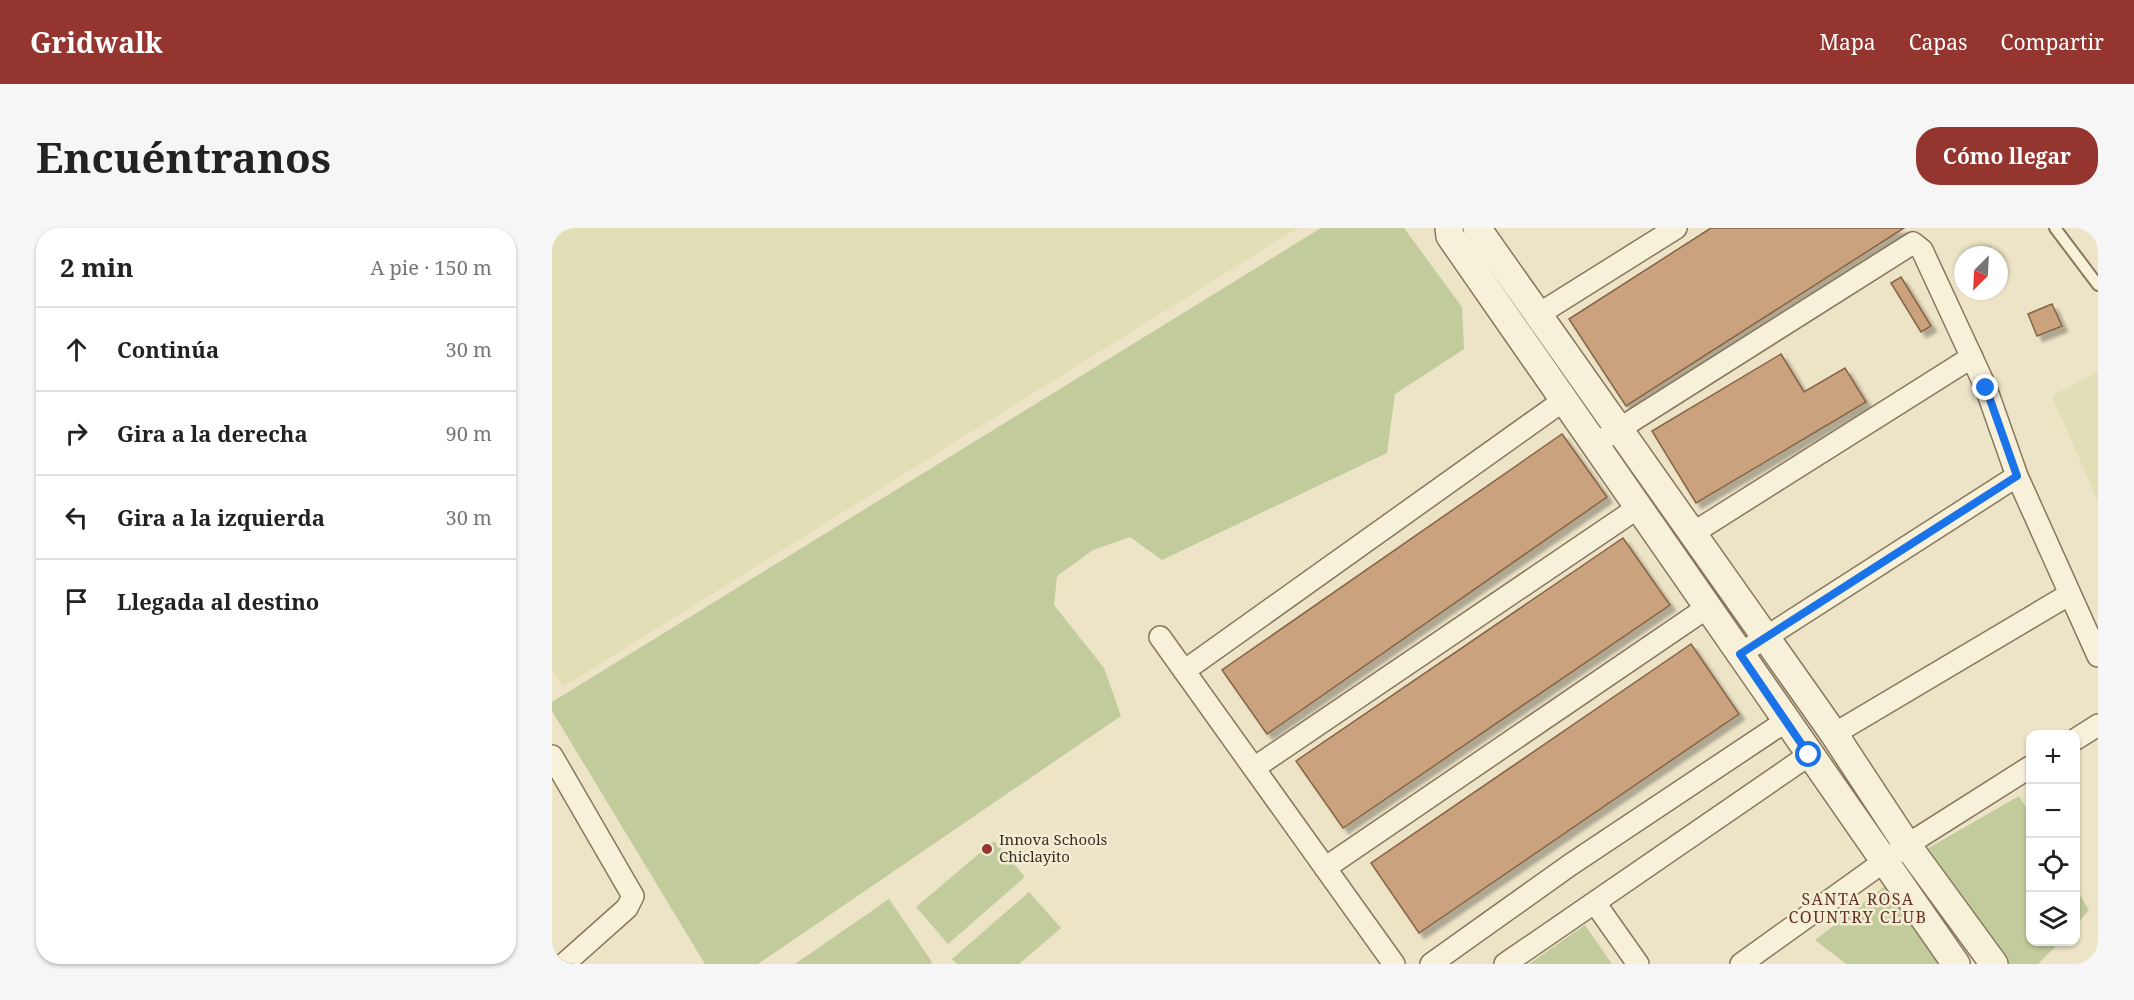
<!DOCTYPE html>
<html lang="es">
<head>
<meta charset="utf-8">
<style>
	body { margin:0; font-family:"Noto Serif",serif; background:#f6f6f6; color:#222 }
	.controls { position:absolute; right:18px; bottom:18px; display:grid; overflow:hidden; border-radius:12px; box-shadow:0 2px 4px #0004 }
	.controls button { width:54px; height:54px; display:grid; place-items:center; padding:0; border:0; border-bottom:2px solid #e0e0e0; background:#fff; color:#222; font:30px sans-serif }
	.compass { position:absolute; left:1402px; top:18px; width:54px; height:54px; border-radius:50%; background:#fff; box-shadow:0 2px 4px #0004; rotate:204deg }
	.stop { position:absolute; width:18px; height:18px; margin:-14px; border:4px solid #1a73e8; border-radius:50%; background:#fff }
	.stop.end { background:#1a73e8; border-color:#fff; box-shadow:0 2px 6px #0008 }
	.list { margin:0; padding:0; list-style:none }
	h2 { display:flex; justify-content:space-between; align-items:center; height:78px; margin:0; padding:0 24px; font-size:26px }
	h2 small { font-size:20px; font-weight:400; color:#767676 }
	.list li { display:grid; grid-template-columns:39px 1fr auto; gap:18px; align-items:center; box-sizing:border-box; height:84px; padding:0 24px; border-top:2px solid #e0e0e0 }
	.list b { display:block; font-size:22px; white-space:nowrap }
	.list em { font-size:20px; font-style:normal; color:#767676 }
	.icon { flex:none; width:33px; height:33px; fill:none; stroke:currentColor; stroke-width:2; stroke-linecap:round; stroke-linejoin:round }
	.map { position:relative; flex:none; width:1546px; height:736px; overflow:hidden; border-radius:24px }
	header { display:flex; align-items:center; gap:36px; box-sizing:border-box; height:84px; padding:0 30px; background:#95352f; color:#fff }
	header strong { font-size:28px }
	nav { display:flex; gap:33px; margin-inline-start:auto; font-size:21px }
	.intro { display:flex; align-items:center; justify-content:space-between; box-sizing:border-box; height:144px; padding:0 36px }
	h1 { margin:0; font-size:42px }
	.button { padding:15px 27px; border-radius:24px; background:#95352f; color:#fff; font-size:21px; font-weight:700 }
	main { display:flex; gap:36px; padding:0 36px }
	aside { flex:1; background:#fff; border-radius:24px; box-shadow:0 2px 4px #0004 }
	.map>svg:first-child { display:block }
	.farmland { fill:#e2deb5 }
	.green { fill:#c2cb9b }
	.building { fill:#caa37e; stroke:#876344; stroke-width:1.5; filter:url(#shadow) }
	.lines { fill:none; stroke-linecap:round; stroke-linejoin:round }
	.service-casing { stroke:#88775d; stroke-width:14 }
	.minor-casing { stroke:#88775d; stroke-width:24 }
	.tertiary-casing { stroke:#88775d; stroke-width:30 }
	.service { stroke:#f8f1da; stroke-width:10 }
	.minor { stroke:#f8f1da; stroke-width:21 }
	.tertiary { stroke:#f8f1da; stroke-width:27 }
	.route { stroke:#1a73e8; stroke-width:8 }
	.poi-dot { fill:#95352f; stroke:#f5eed6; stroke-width:2 }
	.labels { text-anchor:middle; stroke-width:5; stroke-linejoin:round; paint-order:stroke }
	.poi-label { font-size:15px; fill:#392e20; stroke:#f5eed6; text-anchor:start }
	.neighbourhood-label { font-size:16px; letter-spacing:1.5px; fill:#643321; stroke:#f5eed6 }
</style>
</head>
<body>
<header>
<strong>Gridwalk</strong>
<nav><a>Mapa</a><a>Capas</a><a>Compartir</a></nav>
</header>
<div class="intro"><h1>Encuéntranos</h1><a class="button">Cómo llegar</a></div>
<main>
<aside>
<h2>2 min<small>A pie · 150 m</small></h2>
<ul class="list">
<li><svg class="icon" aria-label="ahead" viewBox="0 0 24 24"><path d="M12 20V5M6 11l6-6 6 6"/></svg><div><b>Continúa</b></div><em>30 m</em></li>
<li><svg class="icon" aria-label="right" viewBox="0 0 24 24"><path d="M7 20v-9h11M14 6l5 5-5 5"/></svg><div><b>Gira a la derecha</b></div><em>90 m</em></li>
<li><svg class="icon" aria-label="left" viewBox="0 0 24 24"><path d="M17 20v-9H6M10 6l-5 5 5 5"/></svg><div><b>Gira a la izquierda</b></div><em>30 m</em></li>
<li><svg class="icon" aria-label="arrive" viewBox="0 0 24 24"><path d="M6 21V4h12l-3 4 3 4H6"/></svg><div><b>Llegada al destino</b></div></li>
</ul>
</aside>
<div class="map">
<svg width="1546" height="736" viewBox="0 0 1546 736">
	<defs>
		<filter id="shadow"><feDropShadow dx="5.5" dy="5.5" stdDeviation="1.5" flood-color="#0004"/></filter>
	</defs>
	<rect width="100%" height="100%" fill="#ede4c7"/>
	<path class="farmland" d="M0,0H746L11,459L0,441Z
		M1546,143V274L1500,168Z"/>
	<path class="green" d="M769,0H852L910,79L912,121L843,166L835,225L610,332L578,309L541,322L505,348L502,377L552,440L569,488L206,736H153L0,483V474Z
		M1467,568L1478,587V714H1508L1486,736H1457L1373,622Z
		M442,613L473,649L396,716L364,679Z
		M1337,655L1389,736H1294L1263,712Z
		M1524,660L1537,682L1524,697Z
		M477,664L509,700L467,736H405L400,731Z
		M337,671L380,734L378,736H243Z
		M1033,697L1060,736H977Z"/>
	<path class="building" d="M1159,0H1352L1074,178L1017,91Z
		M1349,49L1379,98L1369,104L1339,55Z
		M1500,76L1510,98L1485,108L1476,86Z
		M1229,126L1252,164L1293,140L1314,174L1144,275L1100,203Z
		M1010,206L1055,269L715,506L670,442Z
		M1071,310L1118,377L791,600L744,533Z
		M1139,416L1187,486L867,705L819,635Z"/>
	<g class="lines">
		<g class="service-casing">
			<path id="service" d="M1503,0L1546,57"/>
		</g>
		<g class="minor-casing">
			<path id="minor" d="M987,86L1124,0
				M1045,215L1361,15L1370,22L1434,160L1465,248L1546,428
				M1141,305L1420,129
				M608,409L842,736
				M1188,426L1465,248
				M632,443L1012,172
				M1282,506L1518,366
				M1524,511L1546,497
				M0,528L81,668L75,680L12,736
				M702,540L1087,279
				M773,640L1156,379
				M1043,675L1086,736
				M879,736L1018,637L1234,493
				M953,736L1257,527
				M1189,736L1355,617L1478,539"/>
		</g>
		<g class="tertiary-casing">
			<path id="tertiary" d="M897,0L898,8L1404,736
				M925,0L1282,506L1355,617L1442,736"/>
		</g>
		<use href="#service" class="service"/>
		<use href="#minor" class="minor"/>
		<use href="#tertiary" class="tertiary"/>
	</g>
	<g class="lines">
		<path class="route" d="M1257,527L1188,426L1465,248L1434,160"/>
	</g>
	<circle class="poi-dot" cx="435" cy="621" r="6"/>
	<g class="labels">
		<g class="poi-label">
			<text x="447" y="617">Innova Schools<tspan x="447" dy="17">Chiclayito</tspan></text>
		</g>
		<g class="neighbourhood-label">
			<text x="1306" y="677">SANTA ROSA<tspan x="1306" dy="18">COUNTRY CLUB</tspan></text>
		</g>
	</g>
</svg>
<div class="controls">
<button>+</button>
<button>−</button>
<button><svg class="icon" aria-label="locate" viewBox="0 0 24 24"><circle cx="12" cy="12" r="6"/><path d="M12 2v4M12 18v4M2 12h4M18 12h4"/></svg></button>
<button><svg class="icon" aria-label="layers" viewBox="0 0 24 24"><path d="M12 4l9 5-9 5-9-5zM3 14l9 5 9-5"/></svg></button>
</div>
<svg class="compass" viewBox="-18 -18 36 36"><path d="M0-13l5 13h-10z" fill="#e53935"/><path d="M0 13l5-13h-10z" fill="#767676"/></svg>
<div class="stop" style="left:1257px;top:527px"></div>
<div class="stop end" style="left:1434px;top:160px"></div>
</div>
</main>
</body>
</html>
